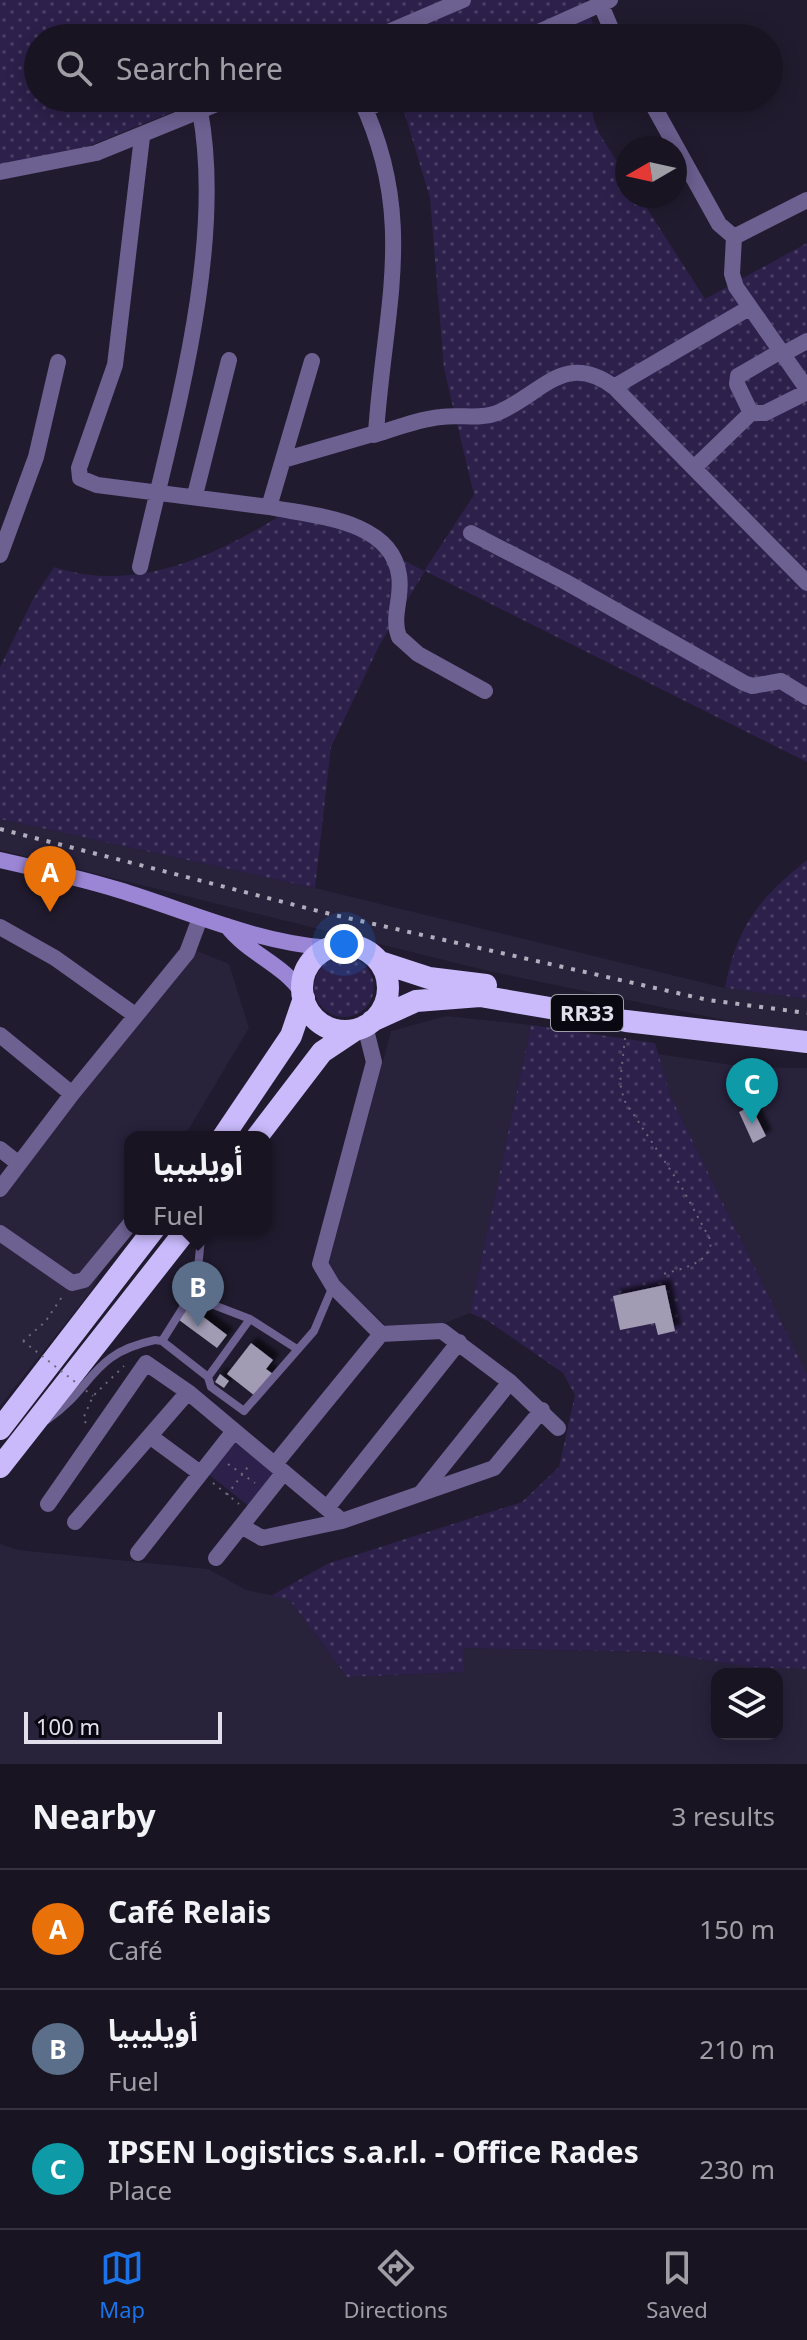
<!DOCTYPE html>
<html lang="en">
<head>
<meta charset="utf-8">
<style>
	body { margin:0; font-family:"Noto Sans","Noto Sans Arabic",sans-serif; background:#211d2a; color:#f1f3f6 }
	.controls { position:absolute; right:24px; bottom:24px; display:grid; overflow:hidden; border-radius:16px; box-shadow:0 4px 20px #0003 }
	.controls button { width:72px; height:72px; display:grid; place-items:center; padding:0; border:0; border-bottom:2px solid #363340; background:#181422; color:#f1f3f6; font:40px sans-serif }
	.compass { position:absolute; left:615px; top:136px; width:72px; height:72px; border-radius:50%; background:#181422; box-shadow:0 4px 20px #0003; rotate:261deg }
	.scale { position:absolute; left:24px; bottom:20px; width:198px; box-sizing:border-box; padding-left:8px; border:4px solid #e1dfec; border-top:0; font-size:22px; line-height:28px; white-space:nowrap; color:#e1dfec; -webkit-text-stroke:6px #09070f; paint-order:stroke }
	.you { position:absolute; left:344px; top:944px; width:28px; height:28px; margin:-20px; border:6px solid #fff; border-radius:50%; background:#1a73e8; box-shadow:0 0 0 12px #1a73e833 }
	.badge { display:grid; place-items:center; width:52px; height:52px; border-radius:50%; background:#1a73e8; color:#fff; font-size:26px; font-weight:700 }
	.pin { position:absolute; translate:-50% -66px; filter:drop-shadow(0 2px 4px #0008) }
	.pin::after { content:''; position:absolute; top:42px; width:28px; height:24px; background:inherit; clip-path:polygon(0 0,100% 0,50% 100%) }
	.popup { position:absolute; left:124px; top:1131px; width:148px; height:104px; box-sizing:border-box; display:grid; place-content:center; border-radius:16px; background:#181422; filter:drop-shadow(0 2px 6px #0005); font-size:26px; white-space:nowrap; color:#9f9ea5 }
	.popup b { font-size:30px; color:#f1f3f6 }
	.popup::after { content:''; position:absolute; left:50%; top:100%; margin-left:-16px; border:16px solid transparent; border-top-color:#181422 }
	.list { margin:0; padding:0; list-style:none }
	h2 { display:flex; justify-content:space-between; align-items:center; height:104px; margin:0; padding:0 32px; font-size:34px }
	h2 small { font-size:26px; font-weight:400; color:#9f9ea5 }
	.list li { display:grid; grid-template-columns:52px 1fr auto; gap:24px; align-items:center; box-sizing:border-box; height:120px; padding:0 32px; border-top:2px solid #363340 }
	.list b { display:block; font-size:30px; white-space:nowrap }
	.list p { margin:0; font-size:26px; white-space:nowrap; color:#9f9ea5 }
	.list em { font-size:26px; font-style:normal; color:#9f9ea5 }
	.icon { flex:none; width:44px; height:44px; fill:none; stroke:currentColor; stroke-width:2; stroke-linecap:round; stroke-linejoin:round }
	.map { position:relative; flex:none; width:807px; height:1764px; overflow:hidden }
	.search { position:absolute; background:#181422; box-shadow:0 4px 20px #0003; left:24px; right:24px; top:24px; height:88px; display:flex; align-items:center; gap:20px; box-sizing:border-box; padding:0 28px; border-radius:44px; color:#9f9ea5; font-size:30px }
	.sheet { height:464px; background:#181422 }
	nav { display:flex; justify-content:space-around; align-items:center; box-sizing:border-box; height:112px; border-top:2px solid #363340; background:#181422; font-size:22px; color:#9f9ea5 }
	nav a { display:grid; justify-items:center; gap:4px }
	nav .on { color:#1a73e8 }
	.map>svg:first-child { display:block }
	.built { fill:#28223b; fill-rule:evenodd }
	.grass { fill:url(#grass-dots) }
	.park { fill:#2d204b }
	.building { fill:#a19cb4; filter:url(#shadow) }
	.lines { fill:none; stroke-linecap:round; stroke-linejoin:round }
	.path { stroke:#6c6879; stroke-width:2; stroke-dasharray:2 6; stroke-linecap:butt }
	.service { stroke:#6d6192; stroke-width:8 }
	.minor { stroke:#6d6192; stroke-width:16 }
	.tertiary { stroke:#6d6192; stroke-width:16 }
	.secondary { stroke:#9b86d5; stroke-width:16 }
	.trunk { stroke:#cabafc; stroke-width:22 }
	.rail { stroke:#b1aebd; stroke-width:4; stroke-dasharray:4 8; stroke-linecap:butt }
	.path-bridge { stroke:#6c6879; stroke-width:2; stroke-dasharray:2 6; stroke-linecap:butt }
	.labels { text-anchor:middle; stroke-width:8; stroke-linejoin:round; paint-order:stroke }
	.shield { fill:#09070f; stroke:#a09eaa; stroke-width:2 }
	.shield-label { font-size:22px; font-weight:bold; fill:#e1dfec }
</style>
</head>
<body>
<div class="map">
<svg width="807" height="1764" viewBox="0 0 807 1764">
	<defs>
		<pattern id="grass-dots" width="8" height="8" patternUnits="userSpaceOnUse" patternTransform="scale(2)"><rect width="8" height="8" fill="#2d204b"/><path d="M2 2h.1M6 6h.1" fill="none" stroke="#4b4065" stroke-width="1.8" stroke-linecap="round"/></pattern>
		<filter id="shadow"><feDropShadow dx="6" dy="-6" stdDeviation="2" flood-color="#0009"/></filter>
	</defs>
	<rect width="100%" height="100%" fill="#201b2e"/>
	<path class="built" d="M0,819L315,888L725,988L807,999V1032L724,1020L488,971L0,850Z
		M184,942L197,951L229,964L249,1028L184,1137H130V1217L91,1291L0,1406V1178Z
		M446,1016L531,1025L470,1313L421,1333L388,1328L329,1271L328,1266L391,1031Z
		M657,1054L746,1067L807,1068V1374L670,1095Z
		M0,1544L18,1550L208,1569L246,1590L289,1599L347,1677L463,1672V1648L654,1652L751,1667L807,1669V1764H0ZM717,1674H777V1734H717Z"/>
	<path class="grass" d="M0,0H585L596,33V38H376L372,29L351,38H38V98H206L65,156L0,168Z
		M400,98H592C589,142 627,154 627,196H639L705,299L807,243V762L425,571L379,646L331,747L315,888L0,819V667L33,599L54,567C141,596 227,550 299,504L424,571L474,495L444,369L430,198Z
		M807,860V999L725,988C736,928 759,898 807,860Z
		M314 987a30 30 0 1 1 60 0a30 30 0 1 1-60 0Z
		M531,1025L655,1043L670,1095L807,1374V1669L751,1667L654,1652L463,1648L464,1672L347,1677L289,1599L269,1597L327,1564L522,1502L559,1467L575,1395L563,1373L488,1321L470,1313Z"/>
	<path class="park" d="M233,1441L275,1474L250,1507L208,1474Z"/>
	<path class="building" d="M751,1106L766,1136L753,1143L739,1112Z
		M665,1285L675,1331L658,1335L655,1323L620,1330L613,1296Z
		M189,1306L227,1335L217,1348L179,1320Z
		M251,1343L273,1360L266,1369L273,1374L255,1396L227,1374Z
		M220,1374L229,1381L224,1388L215,1382Z"/>
	<g class="lines">
		<path class="path" d="M625,1038L620,1083L624,1100L681,1186L711,1241C710,1265 679,1269 660,1275
			M23,1341L45,1322L64,1294
			M86,1423L83,1419L93,1396L124,1366
			M228,1464L255,1483
			M213,1483L239,1504
			M227,1495L250,1464"/>
		<path class="service" d="M196,1287L211,1304L250,1319L297,1349
			M162,1341L196,1287L202,1229
			M208,1377L250,1319
			M47,1420C95,1387 89,1354 155,1340L162,1341L208,1377L211,1387L244,1411L314,1331L333,1286"/>
		<path class="minor" d="M599,0L615,38
			M525,38L610,0
			M649,98L719,224L734,237
			M366,109L391,98
			M142,137L115,365L79,468L80,478L97,485L269,507L312,361
			M734,237L732,274L736,287L807,389
			M734,237L807,200
			M783,354L807,341
			M614,387L749,308
			M751,413H765L807,392
			M374,435C396,428 419,419 441,417C460,414 479,420 497,413C541,395 564,350 614,387L807,583
			M283,460L376,433C384,310 418,218 360,98
			M695,467L751,413L737,384L738,376L781,351
			M195,495L229,360
			M269,507C312,516 391,519 399,575C403,597 391,616 399,637L418,654L485,691
			M471,533L564,581L744,683L752,686L781,681L807,697
			M0,555L36,457L58,362
			M140,567C171,429 226,250 200,111
			M0,927L55,958L135,1015
			M365,1026L374,1062L320,1264L333,1286L381,1334
			M0,1035L72,1094
			M0,1149L19,1164
			M0,1189L72,1094L187,953L200,918
			M0,1233L72,1283L84,1280L130,1224
			M151,1437L200,1473
			M275,1464L381,1334L442,1331L510,1382L558,1428
			M421,1493L510,1382
			M48,1504L146,1363L188,1392L342,1521
			M327,1508L459,1342
			M75,1522L188,1392
			M243,1527L262,1538L342,1521L494,1468L542,1410
			M138,1553L234,1431
			M216,1558L284,1472"/>
		<path class="tertiary" d="M374,38L463,0
			M0,172L96,153L231,98"/>
		<path class="secondary" d="M0,860C40,869 80,878 119,890C188,911 257,943 330,948
			M227,926C248,954 284,964 303,994"/>
		<path class="trunk" d="M302 988a43 43 0 1 1 86 0a43 43 0 1 1-86 0Z
			M380,962L429,978L486,985
			M372,1021L416,1001L480,996L626,1021L807,1042
			M223,1137L291,1036L304,998
			M257,1137L322,1052L355,1030
			M0,1429L154,1229
			M0,1467L187,1229"/>
		<path class="rail" d="M0,829L330,914L708,1000L807,1013"/>
		<path class="path-bridge" d="M23,1341L93,1396"/>
	</g>
	<g class="labels">
		<rect class="shield" x="551" y="995" width="72" height="36" rx="6"/>
		<g class="shield-label">
			<text x="587" y="1021">RR33</text>
		</g>
	</g>
</svg>
<div class="controls">
<button><svg class="icon" aria-label="layers" viewBox="0 0 24 24"><path d="M12 4l9 5-9 5-9-5zM3 14l9 5 9-5"/></svg></button>
</div>
<svg class="compass" viewBox="-18 -18 36 36"><path d="M0-13l5 13h-10z" fill="#e53935"/><path d="M0 13l5-13h-10z" fill="#9f9ea5"/></svg>
<div class="scale">100 m</div>
<div class="you"></div>
<div class="pin badge" style="left:50px;top:912px;background:#e8710a">A</div>
<div class="pin badge" style="left:198px;top:1327px;background:#5c6f8a">B</div>
<div class="popup"><b>أويليبيا</b>Fuel</div>
<div class="pin badge" style="left:752px;top:1124px;background:#0f9aa8">C</div>
<div class="search"><svg class="icon" aria-label="search" viewBox="0 0 24 24"><circle cx="10" cy="10" r="6"/><path d="M15 15l6 6"/></svg>Search here</div>
</div>
<section class="sheet">
<h2>Nearby<small>3 results</small></h2>
<ul class="list">
<li><span class="badge" style="background:#e8710a">A</span><div><b>Café Relais</b><p>Café</p></div><em>150 m</em></li>
<li><span class="badge" style="background:#5c6f8a">B</span><div><b>أويليبيا</b><p>Fuel</p></div><em>210 m</em></li>
<li><span class="badge" style="background:#0f9aa8">C</span><div><b>IPSEN Logistics s.a.r.l. - Office Rades</b><p>Place</p></div><em>230 m</em></li>
</ul>
</section>
<nav>
<a class="on"><svg class="icon" aria-label="map" viewBox="0 0 24 24"><path d="M3 6l6-2 6 2 6-2v14l-6 2-6-2-6 2zM9 4v14M15 6v14"/></svg>Map</a>
<a><svg class="icon" aria-label="directions" viewBox="0 0 24 24"><path d="M12 3l9 9-9 9-9-9zM9 14v-3h6M13 9l2 2-2 2"/></svg>Directions</a>
<a><svg class="icon" aria-label="saved" viewBox="0 0 24 24"><path d="M7 4h10v16l-5-4-5 4z"/></svg>Saved</a>
</nav>
</body>
</html>
